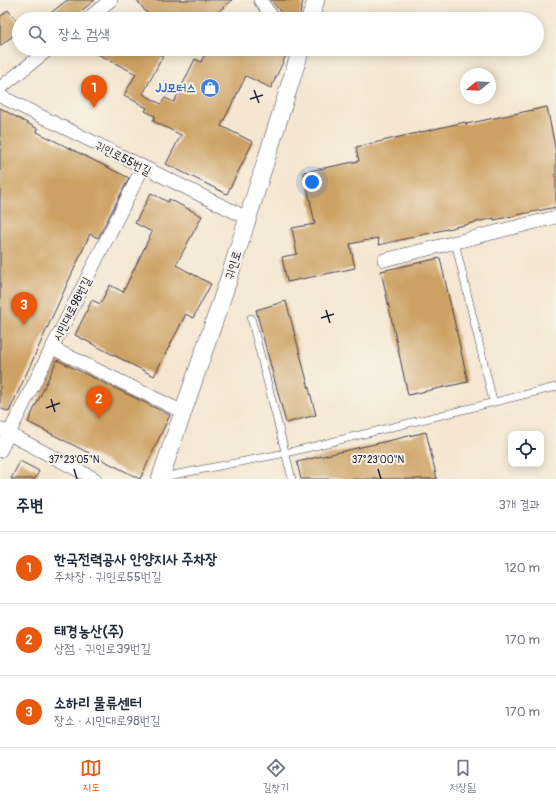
<!DOCTYPE html>
<html lang="ko">
<head>
<meta charset="utf-8">
<style>
	body { margin:0; font-family:Pangolin,"Poor Story",sans-serif; background:#f2f2f3; color:#1f2937 }
	.controls { position:absolute; right:12px; bottom:12px; display:grid; overflow:hidden; border-radius:8px; box-shadow:0 2px 10px #0003 }
	.controls button { width:36px; height:36px; display:grid; place-items:center; padding:0; border:0; border-bottom:1px solid #e0e1e3; background:#fff; color:#1f2937; font:20px sans-serif }
	.compass { position:absolute; left:460px; top:68px; width:36px; height:36px; border-radius:50%; background:#fff; box-shadow:0 2px 10px #0003; rotate:252deg }
	.you { position:absolute; left:312px; top:182px; width:14px; height:14px; margin:-10px; border:3px solid #fff; border-radius:50%; background:#1a73e8; box-shadow:0 0 0 6px #1a73e833 }
	.badge { display:grid; place-items:center; width:26px; height:26px; border-radius:50%; background:#ea580c; color:#fff; font-size:13px; font-weight:700 }
	.pin { position:absolute; translate:-50% -33px; filter:drop-shadow(0 1px 2px #0008) }
	.pin::after { content:''; position:absolute; top:21px; width:14px; height:12px; background:inherit; clip-path:polygon(0 0,100% 0,50% 100%) }
	.list { margin:0; padding:0; list-style:none }
	h2 { display:flex; justify-content:space-between; align-items:center; height:52px; margin:0; padding:0 16px; font-size:17px }
	h2 small { font-size:13px; font-weight:400; color:#747a83 }
	.list li { display:grid; grid-template-columns:26px 1fr auto; gap:12px; align-items:center; box-sizing:border-box; height:72px; padding:0 16px; border-top:1px solid #e0e1e3 }
	.list b { display:block; font-size:15px; white-space:nowrap }
	.list p { margin:0; font-size:13px; white-space:nowrap; color:#747a83 }
	.list em { font-size:13px; font-style:normal; color:#747a83 }
	.icon { flex:none; width:22px; height:22px; fill:none; stroke:currentColor; stroke-width:2; stroke-linecap:round; stroke-linejoin:round }
	.map { position:relative; flex:none; width:556px; height:479px; overflow:hidden }
	.search { position:absolute; background:#fff; box-shadow:0 2px 10px #0003; left:12px; right:12px; top:12px; height:44px; display:flex; align-items:center; gap:10px; box-sizing:border-box; padding:0 14px; border-radius:22px; color:#747a83; font-size:15px }
	.sheet { height:268px; background:#fff }
	nav { display:flex; justify-content:space-around; align-items:center; box-sizing:border-box; height:56px; border-top:1px solid #e0e1e3; background:#fff; font-size:11px; color:#747a83 }
	nav a { display:grid; justify-items:center; gap:2px }
	nav .on { color:#ea580c }
	.map>svg:first-child { display:block }
	.building { fill:#cda164 }
	.lines { fill:none; stroke-linecap:round; stroke-linejoin:round }
	.service-casing { stroke:#423f51; stroke-width:8 }
	.minor-casing { stroke:#423f51; stroke-width:14 }
	.tertiary-casing { stroke:#423f51; stroke-width:18 }
	.service { stroke:#fff; stroke-width:7 }
	.minor { stroke:#fff; stroke-width:13 }
	.tertiary { stroke:#fff; stroke-width:17 }
	.ticks { fill:none; stroke:#22223b; stroke-width:1.5 }
	.labels { text-anchor:middle; stroke-width:4; stroke-linejoin:round; paint-order:stroke }
	.shop-label { font-size:12px; font-weight:bold; fill:#366cbe; stroke:#f7f3e8; text-anchor:end }
	.street-label { font-size:12px; fill:#22223b; stroke:#f7f3e8 }
	.ticks-label { font-size:10px; text-anchor:middle; fill:#22223b; stroke:#f7f3e8; stroke-width:4; stroke-linejoin:round; paint-order:stroke }
</style>
</head>
<body>
<div class="map">
<svg width="556" height="479" viewBox="0 0 556 479">
	<rect width="100%" height="100%" fill="#f7f3e8"/>
	<filter id="ink" filterUnits="userSpaceOnUse"><feTurbulence type="fractalNoise" baseFrequency=".025" numOctaves="2"/><feDisplacementMap in="SourceGraphic" scale="8" xChannelSelector="R" yChannelSelector="G"/><feConvolveMatrix kernelMatrix="1 2 1 2 8 2 1 2 1" color-interpolation-filters="sRGB"/></filter>
	<filter id="wash" filterUnits="userSpaceOnUse"><feTurbulence type="fractalNoise" baseFrequency=".012" numOctaves="4" result="noise"/><feDisplacementMap in="SourceGraphic" scale="16" xChannelSelector="R" yChannelSelector="G"/><feGaussianBlur stdDeviation="0.9" result="paint"/><feColorMatrix in="noise" values="0 0 0 0 0 0 0 0 0 0 0 0 0 0 0 0 0 1.4 0 .05"/><feComposite in="paint" operator="in"/></filter>
	<g filter="url(#wash)">
		<rect width="100%" height="100%" fill="#f4e6d0"/>
		<g id="blocks">
			<path class="building" d="M67,0H95L71,19H43Z
				M137,0H232L210,19H151Z
				M271,0H303L299,19H286Z
				M8,10L19,24V31L0,46V17Z
				M88,49H150L163,56L143,94L161,104L165,98L174,102L195,59L201,62L207,49H279L287,53L271,88L246,76L221,126L253,142L227,194L166,164L181,135L153,121L155,116L145,111L147,108L124,95L136,74Z
				M547,107L556,152V207L494,220V218L379,245L378,238L350,244L355,268L287,282L282,257L297,254L292,228L315,224L304,172L359,161L356,147L465,122L466,124Z
				M0,108L38,129L37,132L129,178L98,238L90,234L9,412L0,408Z
				M151,193L168,202L169,199L202,216L176,265L211,284L193,318L186,314L154,376L75,335L92,300L100,304L110,285L123,292L152,232L135,223Z
				M440,258L468,382L408,395L381,271Z
				M286,301L316,415L286,423L256,310Z
				M57,360L170,415L140,479L28,422Z
				M426,432L437,479H301L297,462Z
				M20,461L39,471L35,479H11Z"/>
		</g>
	</g>
	<g filter="url(#ink)">
		<use href="#blocks" fill-opacity="0" stroke="#423f51" stroke-width="1"/>
		<g class="lines">
			<g class="service-casing">
				<path id="service" d="M455,242L493,401
					M251,318L292,479
					M163,477L286,453L556,387"/>
			</g>
			<g class="minor-casing">
				<path id="minor" d="M260,0L274,19
					M87,19L111,0
					M0,88L49,49
					M0,96L247,218
					M384,260L556,217
					M52,348L183,412
					M0,429L95,479
					M0,451L143,167"/>
			</g>
			<g class="tertiary-casing">
				<path id="tertiary" d="M310,19L316,0
					M160,479L228,281L301,49"/>
			</g>
			<use href="#service" class="service"/>
			<use href="#minor" class="minor"/>
			<use href="#tertiary" class="tertiary"/>
		</g>
	</g>
	<path class="ticks" d="M254,90L259,103M250,99L263,95M326,310L330,323M321,318L334,314M51,399L55,412M46,408L60,403M74,469L77,479M378,469L381,479"/>
	<defs>
		<g id="shop-disc" transform="scale(1)"><circle r="9.5" fill="#3f7fe0" stroke="#f7f3e8"/><path d="M-5-2.5h2.3a2.7 3.5 0 0 1 5.4 0H5L5.5 6h-11ZM-1.5-2.5h3a1.5 2.3 0 0 0-3 0Z" fill="#fff"/></g>
	</defs>
	<g fill-rule="evenodd">
		<use href="#shop-disc" x="210" y="88"/>
	</g>
	<g class="labels">
		<g class="shop-label">
			<text x="196" y="92">JJ모터스</text>
		</g>
		<g class="street-label">
			<text transform="translate(123 158) rotate(27)" y="4">귀인로55번길</text>
			<text transform="translate(233 265) rotate(-73)" y="4">귀인로</text>
			<text transform="translate(72 309) rotate(-63)" y="4">시민대로98번길</text>
		</g>
	</g>
	<g class="ticks-label">
		<text x="74" y="463">37°23'05"N</text>
		<text x="378" y="463">37°23'00"N</text>
	</g>
</svg>
<div class="controls">
<button><svg class="icon" aria-label="locate" viewBox="0 0 24 24"><circle cx="12" cy="12" r="6"/><path d="M12 2v4M12 18v4M2 12h4M18 12h4"/></svg></button>
</div>
<svg class="compass" viewBox="-18 -18 36 36"><path d="M0-13l5 13h-10z" fill="#e53935"/><path d="M0 13l5-13h-10z" fill="#747a83"/></svg>
<div class="you"></div>
<div class="pin badge" style="left:94px;top:108px">1</div>
<div class="pin badge" style="left:99px;top:419px">2</div>
<div class="pin badge" style="left:24px;top:325px">3</div>
<div class="search"><svg class="icon" aria-label="search" viewBox="0 0 24 24"><circle cx="10" cy="10" r="6"/><path d="M15 15l6 6"/></svg>장소 검색</div>
</div>
<section class="sheet">
<h2>주변<small>3개 결과</small></h2>
<ul class="list">
<li><span class="badge">1</span><div><b>한국전력공사 안양지사 주차장</b><p>주차장 · 귀인로55번길</p></div><em>120 m</em></li>
<li><span class="badge">2</span><div><b>태경농산(주)</b><p>상점 · 귀인로39번길</p></div><em>170 m</em></li>
<li><span class="badge">3</span><div><b>소하리 물류센터</b><p>장소 · 시민대로98번길</p></div><em>170 m</em></li>
</ul>
</section>
<nav>
<a class="on"><svg class="icon" aria-label="map" viewBox="0 0 24 24"><path d="M3 6l6-2 6 2 6-2v14l-6 2-6-2-6 2zM9 4v14M15 6v14"/></svg>지도</a>
<a><svg class="icon" aria-label="directions" viewBox="0 0 24 24"><path d="M12 3l9 9-9 9-9-9zM9 14v-3h6M13 9l2 2-2 2"/></svg>길찾기</a>
<a><svg class="icon" aria-label="saved" viewBox="0 0 24 24"><path d="M7 4h10v16l-5-4-5 4z"/></svg>저장됨</a>
</nav>
</body>
</html>
